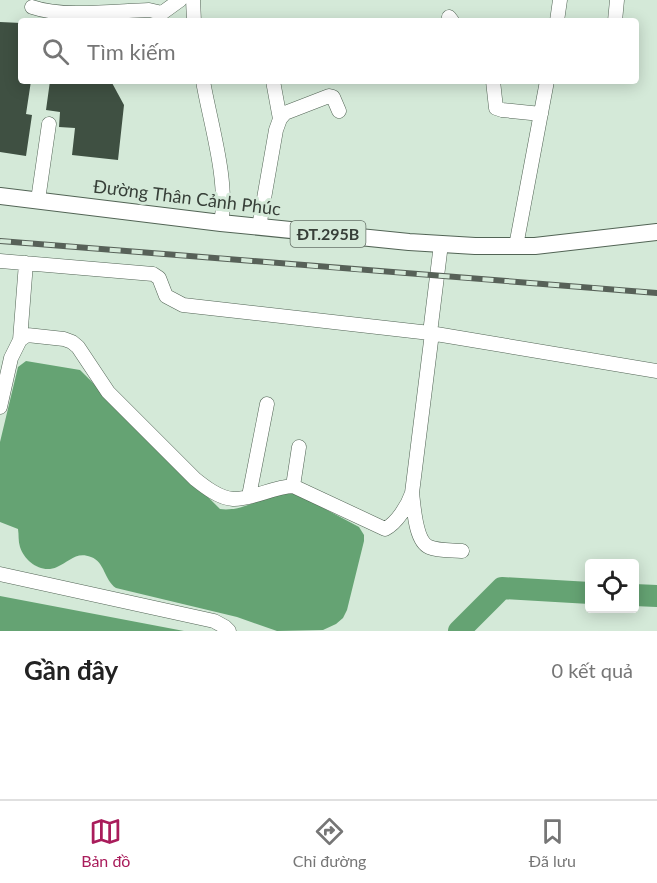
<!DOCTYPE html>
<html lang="vi">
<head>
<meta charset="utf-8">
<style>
	body { margin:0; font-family:Lato,sans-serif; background:#f2f2f2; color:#222 }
	.controls { position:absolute; right:18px; bottom:18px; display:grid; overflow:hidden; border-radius:6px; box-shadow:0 3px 15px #0003 }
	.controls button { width:54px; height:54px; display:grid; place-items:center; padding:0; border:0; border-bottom:2px solid #e0e0e0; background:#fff; color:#222; font:30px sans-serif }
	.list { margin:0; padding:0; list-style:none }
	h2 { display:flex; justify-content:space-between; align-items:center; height:78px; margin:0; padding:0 24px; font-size:26px }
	h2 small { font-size:20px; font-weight:400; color:#767676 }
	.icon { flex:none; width:33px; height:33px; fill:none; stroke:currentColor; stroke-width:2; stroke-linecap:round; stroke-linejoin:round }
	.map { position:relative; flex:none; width:657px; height:631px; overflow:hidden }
	.search { position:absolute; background:#fff; box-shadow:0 3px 15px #0003; left:18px; right:18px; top:18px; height:66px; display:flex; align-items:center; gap:15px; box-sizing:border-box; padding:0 21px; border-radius:6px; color:#767676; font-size:22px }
	.sheet { height:168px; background:#fff }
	nav { display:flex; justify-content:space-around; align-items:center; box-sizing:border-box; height:84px; border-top:2px solid #e0e0e0; background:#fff; font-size:16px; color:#767676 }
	nav a { display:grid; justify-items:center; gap:3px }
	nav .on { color:#a91c5b }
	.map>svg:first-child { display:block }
	.water { fill:#65a373 }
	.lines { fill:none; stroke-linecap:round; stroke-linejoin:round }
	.river { stroke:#65a373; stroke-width:22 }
	.building { fill:#3f5042 }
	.minor-casing { stroke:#526455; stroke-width:15 }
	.major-casing { stroke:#526455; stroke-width:18 }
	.minor { stroke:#fff; stroke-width:14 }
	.major { stroke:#fff; stroke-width:16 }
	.rail-casing { stroke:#576158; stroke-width:6 }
	.rail { stroke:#d4e9d8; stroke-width:4; stroke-dasharray:11; stroke-linecap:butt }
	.labels { text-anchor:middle; stroke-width:6; stroke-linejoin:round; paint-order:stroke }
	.shield { fill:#d4e9d8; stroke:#667268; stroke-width:1.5 }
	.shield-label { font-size:16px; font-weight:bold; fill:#373f38 }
	.street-label { font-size:18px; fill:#373f38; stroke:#d4e9d8 }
</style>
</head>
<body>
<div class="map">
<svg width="657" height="631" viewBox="0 0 657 631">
	<rect width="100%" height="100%" fill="#d4e9d8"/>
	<path class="water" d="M26,361L80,370L220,509C248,513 271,487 299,495L359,527L364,535V541L347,610L343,618L336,624L323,630L277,631L237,617L116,588C104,580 105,562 91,557C76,551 69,562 57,567C42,574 25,562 20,547C18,541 19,535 18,529L0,522V442L18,367Z
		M0,596L184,631H0Z"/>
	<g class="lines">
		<path class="river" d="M634,595L657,596
			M459,631L502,588L590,593"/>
	</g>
	<path class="building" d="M0,22L21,23V81H31L26,114L32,115L26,156L0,152Z
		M50,81H111L124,105L118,160L72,155L75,128L59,127L60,112L46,110Z"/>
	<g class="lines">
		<g class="minor-casing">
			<path id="minor" d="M193,0L194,21
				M32,7C63,18 116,11 149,10L162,13L180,0
				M449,17L452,21
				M557,21L560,0
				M615,21L617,0
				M203,81C210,122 229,182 221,223
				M273,81L280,119
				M493,81L496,108L502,110L541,114
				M38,200L49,124
				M259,227L276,130L280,119L285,113L329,96L333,97L339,111
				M516,246L547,81
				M0,261L153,274L159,278L166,296L183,305L430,333L657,371
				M430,333L441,244
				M20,340L26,263
				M0,407L11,358L20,340L27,335L64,339L72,342L78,347L108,392L195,479C205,487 219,498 233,499C250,500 273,487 293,486L385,529C397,523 408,505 412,493L432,333
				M293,486L299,447
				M412,493C414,507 415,541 429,547C438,551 452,550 462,551
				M249,496L267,404
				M0,574L214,621L225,627L229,631"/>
		</g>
		<g class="major-casing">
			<path id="major" d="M0,196L221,223L409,242L475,246H535L657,232"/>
		</g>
		<use href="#minor" class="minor"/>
		<use href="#major" class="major"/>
		<g class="rail-casing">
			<path id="rail" d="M0,241L657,293"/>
		</g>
		<use href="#rail" class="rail"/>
	</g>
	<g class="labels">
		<rect class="shield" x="290.5" y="221" width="75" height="26" rx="4.5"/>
		<g class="shield-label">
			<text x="328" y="240">ĐT.295B</text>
		</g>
		<g class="street-label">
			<text transform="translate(187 198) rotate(7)" y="6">Đường Thân Cảnh Phúc</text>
		</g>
	</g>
</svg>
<div class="controls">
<button><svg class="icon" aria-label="locate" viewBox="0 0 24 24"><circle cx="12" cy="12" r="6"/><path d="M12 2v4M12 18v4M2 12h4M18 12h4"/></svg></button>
</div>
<div class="search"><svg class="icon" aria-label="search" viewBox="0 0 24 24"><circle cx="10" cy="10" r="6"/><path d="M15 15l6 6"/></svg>Tìm kiếm</div>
</div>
<section class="sheet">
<h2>Gần đây<small>0 kết quả</small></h2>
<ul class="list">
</ul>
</section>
<nav>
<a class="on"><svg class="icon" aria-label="map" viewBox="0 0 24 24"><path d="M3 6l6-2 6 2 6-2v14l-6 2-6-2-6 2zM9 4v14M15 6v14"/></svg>Bản đồ</a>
<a><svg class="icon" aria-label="directions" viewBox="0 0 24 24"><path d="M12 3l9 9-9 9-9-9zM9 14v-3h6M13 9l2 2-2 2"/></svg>Chỉ đường</a>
<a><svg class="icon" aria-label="saved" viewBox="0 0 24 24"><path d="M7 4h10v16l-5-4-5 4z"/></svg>Đã lưu</a>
</nav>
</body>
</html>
